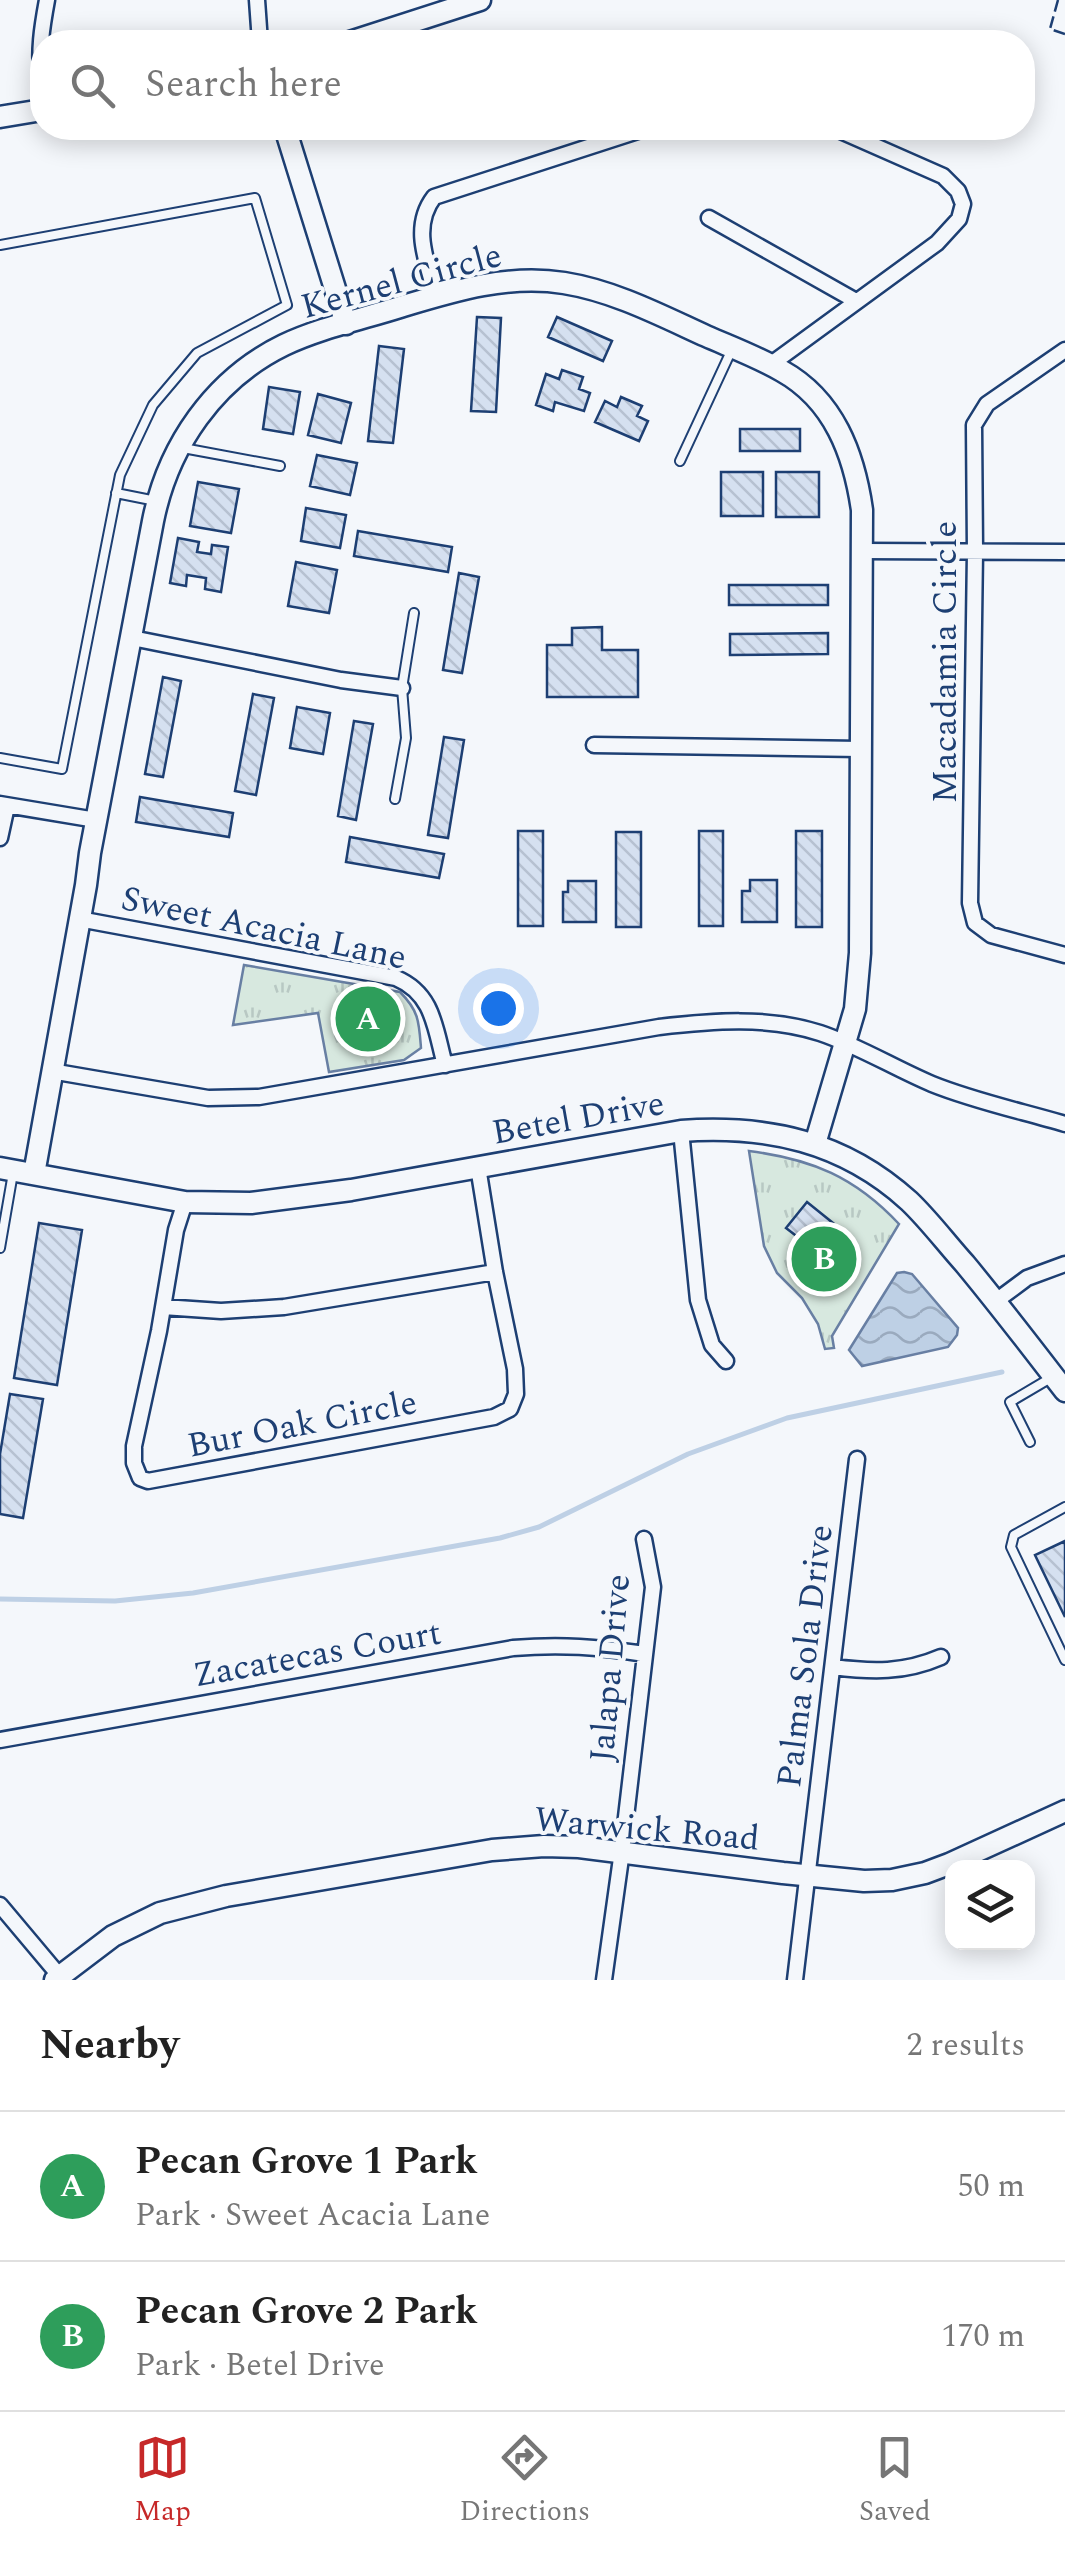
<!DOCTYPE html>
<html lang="en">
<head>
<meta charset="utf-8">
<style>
	body { margin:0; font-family:Spectral,serif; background:#f2f2f2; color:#222 }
	.controls { position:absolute; right:30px; bottom:30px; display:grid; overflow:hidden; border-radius:20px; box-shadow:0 5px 25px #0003 }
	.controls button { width:90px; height:90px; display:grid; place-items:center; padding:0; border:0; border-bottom:2px solid #e0e0e0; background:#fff; color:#222; font:50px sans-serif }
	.you { position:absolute; left:498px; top:1008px; width:35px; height:35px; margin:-25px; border:8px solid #fff; border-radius:50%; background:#1a73e8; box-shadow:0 0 0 15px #1a73e833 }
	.badge { display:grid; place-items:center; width:65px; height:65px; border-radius:50%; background:#c62828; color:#fff; font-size:32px; font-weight:700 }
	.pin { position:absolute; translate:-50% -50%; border:5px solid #fff; box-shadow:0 2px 10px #0006 }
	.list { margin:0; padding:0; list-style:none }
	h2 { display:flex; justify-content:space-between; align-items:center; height:130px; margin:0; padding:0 40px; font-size:42px }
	h2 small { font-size:32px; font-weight:400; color:#767676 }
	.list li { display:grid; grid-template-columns:65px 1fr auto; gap:30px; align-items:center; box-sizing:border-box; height:150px; padding:0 40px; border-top:2px solid #e0e0e0 }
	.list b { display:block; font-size:38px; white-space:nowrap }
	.list p { margin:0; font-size:32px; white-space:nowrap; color:#767676 }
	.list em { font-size:32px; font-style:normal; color:#767676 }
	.icon { flex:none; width:55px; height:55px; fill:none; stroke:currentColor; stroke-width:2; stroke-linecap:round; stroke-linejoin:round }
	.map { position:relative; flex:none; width:1065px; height:1980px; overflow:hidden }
	.search { position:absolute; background:#fff; box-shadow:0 5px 25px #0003; left:30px; right:30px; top:30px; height:110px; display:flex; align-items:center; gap:25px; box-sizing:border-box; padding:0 35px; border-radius:40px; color:#767676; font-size:38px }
	.sheet { height:430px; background:#fff }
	nav { display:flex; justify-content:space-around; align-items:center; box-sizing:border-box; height:140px; border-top:2px solid #e0e0e0; background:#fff; font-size:28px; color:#767676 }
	nav a { display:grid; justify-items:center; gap:5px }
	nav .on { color:#c62828 }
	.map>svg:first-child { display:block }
	.park { fill:url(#park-tufts); stroke:#687fa3; stroke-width:2.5 }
	.water { fill:url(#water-waves); stroke:#687fa3; stroke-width:2.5 }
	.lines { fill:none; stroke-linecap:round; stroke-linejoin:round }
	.stream { stroke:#bed0e5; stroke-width:5 }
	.building { fill:url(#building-back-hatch); stroke:#1d3f73; stroke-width:2.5 }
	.lane-casing { stroke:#1d3f73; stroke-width:12 }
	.street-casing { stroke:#1d3f73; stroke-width:19 }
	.secondary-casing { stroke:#1d3f73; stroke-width:25 }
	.lane { stroke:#f4f7fb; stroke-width:8 }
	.street { stroke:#f4f7fb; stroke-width:14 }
	.secondary { stroke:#f4f7fb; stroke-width:20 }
	.fence { stroke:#1d3f73; stroke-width:2.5; stroke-dasharray:12 5; stroke-linecap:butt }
	.labels { text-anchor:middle; stroke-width:8; stroke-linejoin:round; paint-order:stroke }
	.street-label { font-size:35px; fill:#1d3f73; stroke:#f4f7fb }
</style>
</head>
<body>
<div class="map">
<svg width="1065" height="1980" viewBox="0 0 1065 1980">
	<defs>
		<pattern id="park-tufts" width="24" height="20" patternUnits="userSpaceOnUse" patternTransform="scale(2.5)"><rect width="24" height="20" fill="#d7e8df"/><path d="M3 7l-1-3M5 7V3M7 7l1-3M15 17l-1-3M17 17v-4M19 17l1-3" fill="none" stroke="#b8c8c3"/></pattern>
		<pattern id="water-waves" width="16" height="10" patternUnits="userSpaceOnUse" patternTransform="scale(2.5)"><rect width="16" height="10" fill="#bed0e5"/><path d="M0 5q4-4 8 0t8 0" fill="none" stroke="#9aaabe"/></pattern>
		<pattern id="building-back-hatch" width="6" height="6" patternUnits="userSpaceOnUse" patternTransform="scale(2.5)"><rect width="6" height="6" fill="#d5e0f0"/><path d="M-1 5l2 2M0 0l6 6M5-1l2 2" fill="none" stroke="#b6c1d1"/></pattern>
	</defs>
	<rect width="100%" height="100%" fill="#f4f7fb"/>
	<path class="park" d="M244,965L400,992C419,1011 419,1022 421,1048L404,1060L329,1072L318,1013L233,1025Z
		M749,1151C812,1159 855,1177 899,1224L832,1336L834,1348L825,1349L818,1324L802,1298L777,1273L764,1246Z"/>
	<path class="water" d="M904,1272L912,1274L958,1328L957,1335L948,1347L862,1366L849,1350L897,1273Z"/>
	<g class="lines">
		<path class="stream" d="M0,1599L115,1601L193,1593L500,1538L539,1527L688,1454L787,1418L1002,1372"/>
	</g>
	<path class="building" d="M477,317L501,318L496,412L471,411Z
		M557,317L612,341L603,361L548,337Z
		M379,346L404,349L393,443L368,441Z
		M562,370L583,377L579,389L590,393L584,411L555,402L553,411L536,405L546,374L559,379Z
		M269,387L300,392L293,434L263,429Z
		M318,394L351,403L341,443L308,435Z
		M621,397L642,406L637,416L648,421L639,441L595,422L605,401L617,407Z
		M740,429H800V451H740Z
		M317,455L357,463L350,495L310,486Z
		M721,472H763V516H721Z
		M776,472H819V517H776Z
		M198,482L239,489L231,533L190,526Z
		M306,508L346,515L340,548L301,541Z
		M358,531L452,547L448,572L354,556Z
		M178,538L199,542L197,552L211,554L212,545L228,547L221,592L205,589L206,578L187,575L186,586L170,583Z
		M296,562L337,570L329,613L288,606Z
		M459,573L479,577L462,673L443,670Z
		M729,585H828V605H729Z
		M602,627V650H638V697H547V645H572V628Z
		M828,633V654L730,655V634Z
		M163,677L181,681L163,777L145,774Z
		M253,694L274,698L256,795L235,791Z
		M297,707L330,713L323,754L290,748Z
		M354,721L373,724L356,820L338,816Z
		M444,737L464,740L448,838L428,835Z
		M140,797L233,813L229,837L136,822Z
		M518,831H543V926H518Z
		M699,831H723V926H699Z
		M796,831H822V927H796Z
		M616,832H641V927H616Z
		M350,837L444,854L439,878L346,862Z
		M750,880H777V922H742V891H750Z
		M568,881H596V922H563V892H568Z
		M807,1202L833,1223L812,1248L786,1228Z
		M39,1223L82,1230L57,1385L14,1378Z
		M10,1394L43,1399L23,1518L0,1514V1454Z
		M1065,1541V1617L1035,1555Z"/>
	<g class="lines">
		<g class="lane-casing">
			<path id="lane" d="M0,245L255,198L287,305L197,353L153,405L120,475L62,769L0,758
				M183,448L280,466
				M680,461L733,347
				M116,493L156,501
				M395,799L406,738L402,688L414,613
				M0,1248L13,1173
				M1030,1442L1010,1402L1054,1376
				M1065,1507L1014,1535L1011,1547L1065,1660"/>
		</g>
		<g class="street-casing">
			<path id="street" d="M257,0L260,42
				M42,79C38,52 42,27 47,0
				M709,218L856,301
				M436,296C427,262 411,227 434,197L647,128
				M1065,350L987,404L974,425L975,552L970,903L975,923L991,935L1065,955
				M770,365L937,243L959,219L963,204L958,191L943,176L834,128
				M863,551L1065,552
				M132,638L341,680L402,688
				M594,745L860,749
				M0,804L96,820
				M0,838L7,806
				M79,919L396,978C434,994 435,1029 445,1065
				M51,1071L208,1098L259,1097L659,1027C712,1021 768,1016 820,1033C859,1046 894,1068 932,1084C974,1101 1021,1111 1065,1124
				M681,1131L698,1300L712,1345L726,1361
				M185,1202L176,1230L159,1331L134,1446V1463L140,1478L148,1481L494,1417L510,1409L516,1394L515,1369L495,1272L478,1167
				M996,1301L1027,1278L1065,1264
				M163,1307L221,1311L284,1307L495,1272
				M833,1667C872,1672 904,1673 941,1657
				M0,1740L513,1648C562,1644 597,1647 645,1654
				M0,1905L63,1980
				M604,1980L622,1851L653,1587L644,1539
				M795,1980L857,1459"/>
		</g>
		<g class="secondary-casing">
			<path id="secondary" d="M350,42L480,0
				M0,117L42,110
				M285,128L346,324
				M0,1168L185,1202L251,1203L351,1190L681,1131C767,1125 843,1141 909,1201C929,1220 946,1243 965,1264C999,1305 1032,1348 1065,1391
				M34,1174L86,885L90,853L153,521C168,446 214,379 284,345C320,328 362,319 400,307C453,291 507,274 564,283C614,291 660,315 706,336C731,347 758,357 782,371C834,400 854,454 862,510L860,953L855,1009L815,1144
				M55,1980L113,1936L160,1913L226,1896L492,1850L544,1846L579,1847L783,1873L864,1881L892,1880L925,1873L949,1864L1065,1811"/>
		</g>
		<use href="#lane" class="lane"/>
		<use href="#street" class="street"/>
		<use href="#secondary" class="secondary"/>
		<path class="fence" d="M1058,0L1050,29L1065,34"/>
	</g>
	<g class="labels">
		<g class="street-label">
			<text transform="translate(401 280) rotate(-15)" y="12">Kernel Circle</text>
			<text transform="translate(944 662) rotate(-90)" y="12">Macadamia Circle</text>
			<text transform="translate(264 927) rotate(12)" y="12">Sweet Acacia Lane</text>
			<text transform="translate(578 1117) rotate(-10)" y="12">Betel Drive</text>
			<text transform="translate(302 1423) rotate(-11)" y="12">Bur Oak Circle</text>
			<text transform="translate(317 1653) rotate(-10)" y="12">Zacatecas Court</text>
			<text transform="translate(804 1656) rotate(-83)" y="12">Palma Sola Drive</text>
			<text transform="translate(609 1668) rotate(-85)" y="12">Jalapa Drive</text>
			<text transform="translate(647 1828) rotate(5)" y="12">Warwick Road</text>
		</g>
	</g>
</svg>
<div class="controls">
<button><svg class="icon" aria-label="layers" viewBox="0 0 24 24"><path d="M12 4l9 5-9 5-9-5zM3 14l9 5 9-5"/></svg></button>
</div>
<div class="you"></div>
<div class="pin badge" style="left:368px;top:1019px;background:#2e9e5b">A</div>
<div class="pin badge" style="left:824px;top:1259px;background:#2e9e5b">B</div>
<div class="search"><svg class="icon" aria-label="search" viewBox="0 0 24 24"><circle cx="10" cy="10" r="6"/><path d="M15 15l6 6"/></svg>Search here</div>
</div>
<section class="sheet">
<h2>Nearby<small>2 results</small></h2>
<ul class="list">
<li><span class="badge" style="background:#2e9e5b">A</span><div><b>Pecan Grove 1 Park</b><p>Park · Sweet Acacia Lane</p></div><em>50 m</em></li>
<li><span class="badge" style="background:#2e9e5b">B</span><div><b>Pecan Grove 2 Park</b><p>Park · Betel Drive</p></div><em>170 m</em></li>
</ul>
</section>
<nav>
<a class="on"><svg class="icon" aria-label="map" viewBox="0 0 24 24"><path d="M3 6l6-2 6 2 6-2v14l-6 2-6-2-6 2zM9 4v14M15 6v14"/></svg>Map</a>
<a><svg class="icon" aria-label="directions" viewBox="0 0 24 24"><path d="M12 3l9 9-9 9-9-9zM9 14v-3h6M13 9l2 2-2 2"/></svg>Directions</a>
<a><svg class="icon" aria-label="saved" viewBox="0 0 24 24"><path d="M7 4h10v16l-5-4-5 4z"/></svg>Saved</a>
</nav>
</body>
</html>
